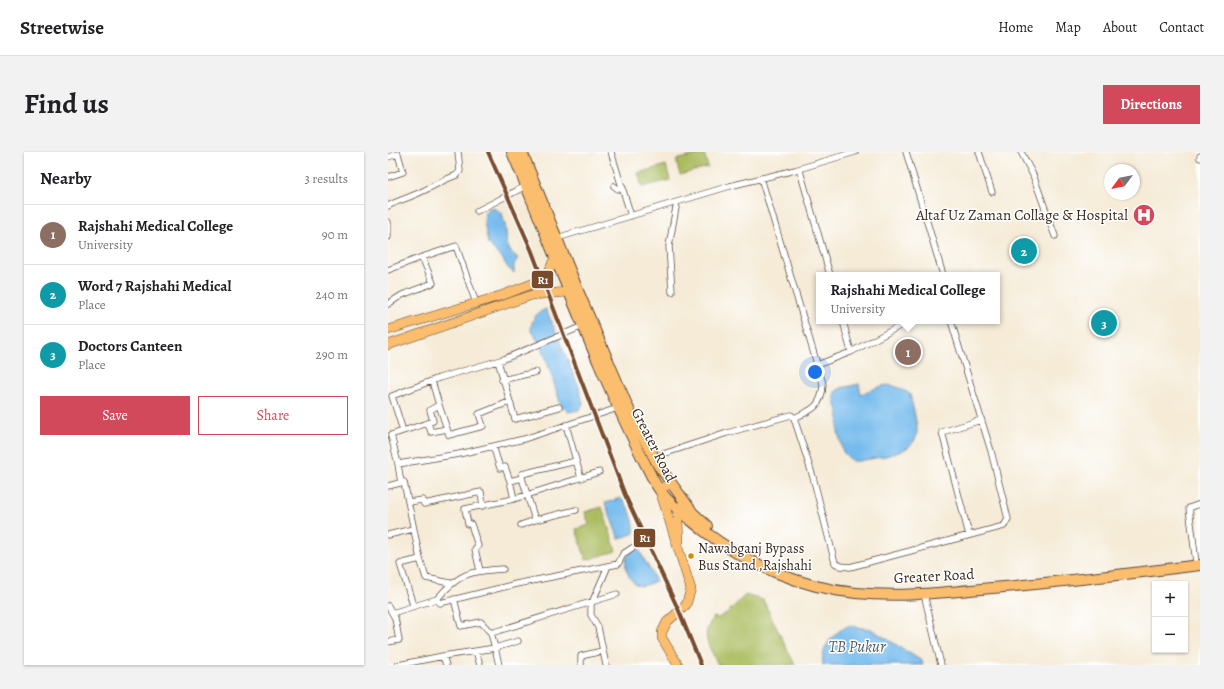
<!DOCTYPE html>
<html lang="en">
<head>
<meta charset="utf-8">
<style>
	body { margin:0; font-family:Alegreya,serif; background:#f2f2f2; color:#202124 }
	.controls { position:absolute; right:12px; bottom:12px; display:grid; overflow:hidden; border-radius:0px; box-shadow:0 1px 3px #0004 }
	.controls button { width:36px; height:36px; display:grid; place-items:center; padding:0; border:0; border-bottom:1px solid #e0e0e0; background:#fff; color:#202124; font:20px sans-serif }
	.compass { position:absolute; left:716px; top:12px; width:36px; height:36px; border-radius:50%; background:#fff; box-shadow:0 1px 3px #0004; rotate:238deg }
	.you { position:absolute; left:427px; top:220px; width:14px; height:14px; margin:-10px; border:3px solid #fff; border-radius:50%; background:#1a73e8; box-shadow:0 0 0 6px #1a73e833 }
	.badge { display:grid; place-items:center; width:26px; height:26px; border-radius:50%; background:#d1495b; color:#fff; font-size:13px; font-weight:700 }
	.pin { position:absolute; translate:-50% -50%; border:2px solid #fff; box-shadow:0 1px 4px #0006 }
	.popup { position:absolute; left:428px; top:120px; width:184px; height:52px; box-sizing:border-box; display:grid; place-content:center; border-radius:0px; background:#fff; filter:drop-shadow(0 1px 3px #0005); font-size:13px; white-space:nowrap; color:#757577 }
	.popup b { font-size:15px; color:#202124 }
	.popup::after { content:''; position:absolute; left:50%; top:100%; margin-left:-8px; border:8px solid transparent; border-top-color:#fff }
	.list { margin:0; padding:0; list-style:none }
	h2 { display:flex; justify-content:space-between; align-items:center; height:52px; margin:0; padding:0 16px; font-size:17px }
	h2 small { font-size:13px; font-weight:400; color:#757577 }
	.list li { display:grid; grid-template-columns:26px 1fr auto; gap:12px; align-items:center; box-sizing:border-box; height:60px; padding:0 16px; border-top:1px solid #e0e0e0 }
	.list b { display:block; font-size:15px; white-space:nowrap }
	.list p { margin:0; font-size:13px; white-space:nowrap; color:#757577 }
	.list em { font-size:13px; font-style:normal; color:#757577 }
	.actions { display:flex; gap:8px; padding:12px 16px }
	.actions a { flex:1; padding:9px 0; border:1px solid #d1495b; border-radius:0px; text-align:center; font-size:14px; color:#d1495b }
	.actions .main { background:#d1495b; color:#fff }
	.map { position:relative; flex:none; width:812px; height:513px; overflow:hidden; border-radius:0px }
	header { display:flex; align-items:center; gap:24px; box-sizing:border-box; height:56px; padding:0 20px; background:#fff; border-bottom:1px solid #e0e0e0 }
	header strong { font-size:19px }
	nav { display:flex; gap:22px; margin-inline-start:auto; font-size:14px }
	.intro { display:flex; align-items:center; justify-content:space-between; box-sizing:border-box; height:96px; padding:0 24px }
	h1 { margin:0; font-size:28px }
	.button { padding:10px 18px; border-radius:0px; background:#d1495b; color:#fff; font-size:14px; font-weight:700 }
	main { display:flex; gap:24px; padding:0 24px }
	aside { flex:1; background:#fff; border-radius:0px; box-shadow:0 1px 3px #0004 }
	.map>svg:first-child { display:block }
	.green { fill:#abbc5f; stroke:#73733e }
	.water { fill:#76bbed; stroke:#587286 }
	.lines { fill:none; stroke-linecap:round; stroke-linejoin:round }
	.street-casing { stroke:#57473a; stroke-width:7 }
	.primary-casing { stroke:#57473a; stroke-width:10 }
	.highway-casing { stroke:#57473a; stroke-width:12 }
	.street { stroke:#fff; stroke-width:5.5 }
	.primary { stroke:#fbbd6e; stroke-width:9 }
	.highway { stroke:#fbbd6e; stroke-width:10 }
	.rail-1-casing { stroke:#fff; stroke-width:7 }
	.rail-1 { stroke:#7a4b2a; stroke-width:4 }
	.bus-dot { fill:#d18d06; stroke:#fff; stroke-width:1.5 }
	.labels { text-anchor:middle; stroke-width:3; stroke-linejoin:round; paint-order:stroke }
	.bus-label { font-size:14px; fill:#3b2a1e; stroke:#fff; text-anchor:start }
	.poi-label { font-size:15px; fill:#3b2a1e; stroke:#fff; text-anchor:end }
	.street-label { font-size:15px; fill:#3b2a1e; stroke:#fff }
	.water-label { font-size:16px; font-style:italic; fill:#505d66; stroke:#fff }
	.line-badge { stroke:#fff; stroke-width:1.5 }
	.badge-label { font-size:11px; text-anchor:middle; font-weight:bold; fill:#fff }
</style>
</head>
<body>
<header>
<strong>Streetwise</strong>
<nav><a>Home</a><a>Map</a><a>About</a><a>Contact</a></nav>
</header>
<div class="intro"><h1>Find us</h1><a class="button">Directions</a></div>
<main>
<aside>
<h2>Nearby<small>3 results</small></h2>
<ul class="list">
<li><span class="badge" style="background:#8d6e63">1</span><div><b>Rajshahi Medical College</b><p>University</p></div><em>90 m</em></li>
<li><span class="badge" style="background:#0f9aa8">2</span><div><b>Word 7 Rajshahi Medical</b><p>Place</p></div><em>240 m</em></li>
<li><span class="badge" style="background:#0f9aa8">3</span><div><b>Doctors Canteen</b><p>Place</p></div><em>290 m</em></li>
</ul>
<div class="actions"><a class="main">Save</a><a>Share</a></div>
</aside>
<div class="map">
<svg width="812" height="513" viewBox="0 0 812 513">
	<rect width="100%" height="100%" fill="#fff"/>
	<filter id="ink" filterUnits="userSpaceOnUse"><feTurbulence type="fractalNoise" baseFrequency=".025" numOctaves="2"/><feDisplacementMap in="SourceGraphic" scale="8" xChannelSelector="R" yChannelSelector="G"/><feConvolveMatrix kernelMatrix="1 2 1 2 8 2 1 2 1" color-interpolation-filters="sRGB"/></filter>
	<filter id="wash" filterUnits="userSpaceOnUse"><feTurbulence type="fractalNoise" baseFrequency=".012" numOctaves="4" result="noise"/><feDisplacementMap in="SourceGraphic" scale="16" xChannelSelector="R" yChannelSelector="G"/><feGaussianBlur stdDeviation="0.9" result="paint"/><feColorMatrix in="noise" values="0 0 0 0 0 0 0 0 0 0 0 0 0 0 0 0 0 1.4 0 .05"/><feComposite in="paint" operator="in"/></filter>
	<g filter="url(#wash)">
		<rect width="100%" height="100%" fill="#f5ebd7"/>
		<path class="green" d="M316,1L320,15L292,23L288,8Z
			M278,13L282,28L254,35L250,21Z
			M214,355L228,399L198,408L188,377L201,373L197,360Z
			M357,443L375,448L407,513H330C321,492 311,485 326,465L330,466L339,461Z"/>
		<path class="water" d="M104,55L114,61C115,67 118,74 118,80C119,93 119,98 130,106L126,112V121L120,116L114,106L100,92L96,69L97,60Z
			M158,157L191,235L195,252L191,258L180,260L173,253L155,197L143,178C144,166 148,161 158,157Z
			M471,232L473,242C497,233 499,228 522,242C524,253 528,265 529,277C531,303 489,305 471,309H464L455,300L450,279L451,262L447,249V240L453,236Z
			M232,346C240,351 248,371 246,381L231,387L217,351Z
			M250,396L268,429C264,430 257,434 253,434C242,433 233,412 240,403C242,400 247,398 250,396Z
			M460,474L483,477L534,509L535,513H435C432,496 445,481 460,474Z"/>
	</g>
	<g filter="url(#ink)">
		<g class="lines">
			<g class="street-casing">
				<path id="street" d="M223,0L243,64
					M518,0L555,123
					M591,0L604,40
					M633,0L645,23L667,84
					M812,4V6
					M0,5L10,2L15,20L0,25
					M407,18L412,19L442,123
					M373,26L435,232C434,254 425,258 406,266
					M226,34L230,37L235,36
					M0,54C9,49 17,47 26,43C41,37 54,28 69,23L72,19L70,0
					M89,59L138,34
					M0,70V85
					M169,86L342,34L407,18L467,0
					M34,105L68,94L88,151
					M0,118L34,105L45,131L14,143L0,152
					M284,140L281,94L289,50
					M455,169L463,200
					M110,209L127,267L171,255
					M429,213L463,200L521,169
					M114,228L148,220
					M51,253L59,277
					M40,271L45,269L42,258L51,253L44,229
					M178,273L193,326
					M15,279L40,271L43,280L59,277L61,283L95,274L91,262L121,250
					M105,294L112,316L117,315L122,329L134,326V322L188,309
					M266,305L339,281L403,263L406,266L425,325L447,411L453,414L462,415L616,374L620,367L603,299L563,169
					M10,312L3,283L15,279L4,244L51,226L116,207L195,174
					M134,326L147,368L188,358
					M122,329L126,347
					M13,331L10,312L71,302L136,287L230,256
					M0,334L16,330L32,407
					M20,350L35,348L36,352L93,340L95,354
					M133,373L147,368
					M0,383L25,377
					M581,383L554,280L593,268
					M808,410L801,356L812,352
					M115,417C82,419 71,421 49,447L52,451L128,432L230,412L235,402L244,396
					M92,419L87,397L90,394L83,372H80L77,357L126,347L211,320
					M536,442L553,513
					M66,447L73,474L93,470L103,481
					M25,453L12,412L32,407L38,426L62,431
					M0,454L7,466L11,488L0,490
					M4,461L49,447
					M130,489L107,496L103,481L229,442
					M55,504L88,499
					M10,513L55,504L58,513
					M92,513L88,499L107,496L111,513
					M193,513V504L214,499
					M218,513L210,475L203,463V453L220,414"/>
			</g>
			<g class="primary-casing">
				<path id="primary" d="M0,178L115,143L154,128L160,122L167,105
					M0,193L144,143L180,140
					M284,332L277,334L272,339L303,437L298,453L279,470L274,480V486L290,513
					M291,389L290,368L293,354"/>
			</g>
			<g class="highway-casing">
				<path id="highway" d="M124,0C171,111 211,224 267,331C279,351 298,364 316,379C359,412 414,436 468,441C518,446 567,439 616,435C682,429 747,421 812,413
					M134,0L191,141L243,262L270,313L305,361L319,374"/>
			</g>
			<use href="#street" class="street"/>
			<use href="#primary" class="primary"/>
			<use href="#highway" class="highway"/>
			<g class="rail-1-casing">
				<path id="rail-1" d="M100,0L143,97L237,343L291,459L313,513"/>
			</g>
			<use href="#rail-1" class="rail-1"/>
		</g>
	</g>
	<defs>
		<g id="hospital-disc" transform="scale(1.15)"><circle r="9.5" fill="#d1495b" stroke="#fff"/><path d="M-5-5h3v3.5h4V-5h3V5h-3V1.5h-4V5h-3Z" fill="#fff"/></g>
	</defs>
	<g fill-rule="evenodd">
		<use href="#hospital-disc" x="756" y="63"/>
	</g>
	<circle class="bus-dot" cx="303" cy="404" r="3.5"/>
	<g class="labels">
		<g class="bus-label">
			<text x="310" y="401">Nawabganj Bypass<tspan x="310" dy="17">Bus Stand ,Rajshahi</tspan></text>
		</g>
		<g class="poi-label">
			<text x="740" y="68">Altaf Uz Zaman Collage &amp; Hospital</text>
		</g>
		<g class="street-label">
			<text transform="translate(266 293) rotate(63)" y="5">Greater Road</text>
			<text transform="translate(546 424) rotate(-3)" y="5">Greater Road</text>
		</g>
		<g class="water-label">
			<text x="469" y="500">TB Pukur</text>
		</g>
	</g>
	<g class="line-badge">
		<rect x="143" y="118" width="23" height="19" rx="4" fill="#7a4b2a"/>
		<rect x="245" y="376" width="23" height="20" rx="4" fill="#7a4b2a"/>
	</g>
	<g class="badge-label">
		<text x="155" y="132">R1</text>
		<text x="257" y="390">R1</text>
	</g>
</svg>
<div class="controls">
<button>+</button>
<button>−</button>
</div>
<svg class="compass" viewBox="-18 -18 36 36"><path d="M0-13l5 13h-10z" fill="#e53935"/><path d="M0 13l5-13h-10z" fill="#757577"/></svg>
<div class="you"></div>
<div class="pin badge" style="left:520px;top:200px;background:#8d6e63">1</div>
<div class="popup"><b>Rajshahi Medical College</b>University</div>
<div class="pin badge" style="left:636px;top:99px;background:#0f9aa8">2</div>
<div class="pin badge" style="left:716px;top:171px;background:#0f9aa8">3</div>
</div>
</main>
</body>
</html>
